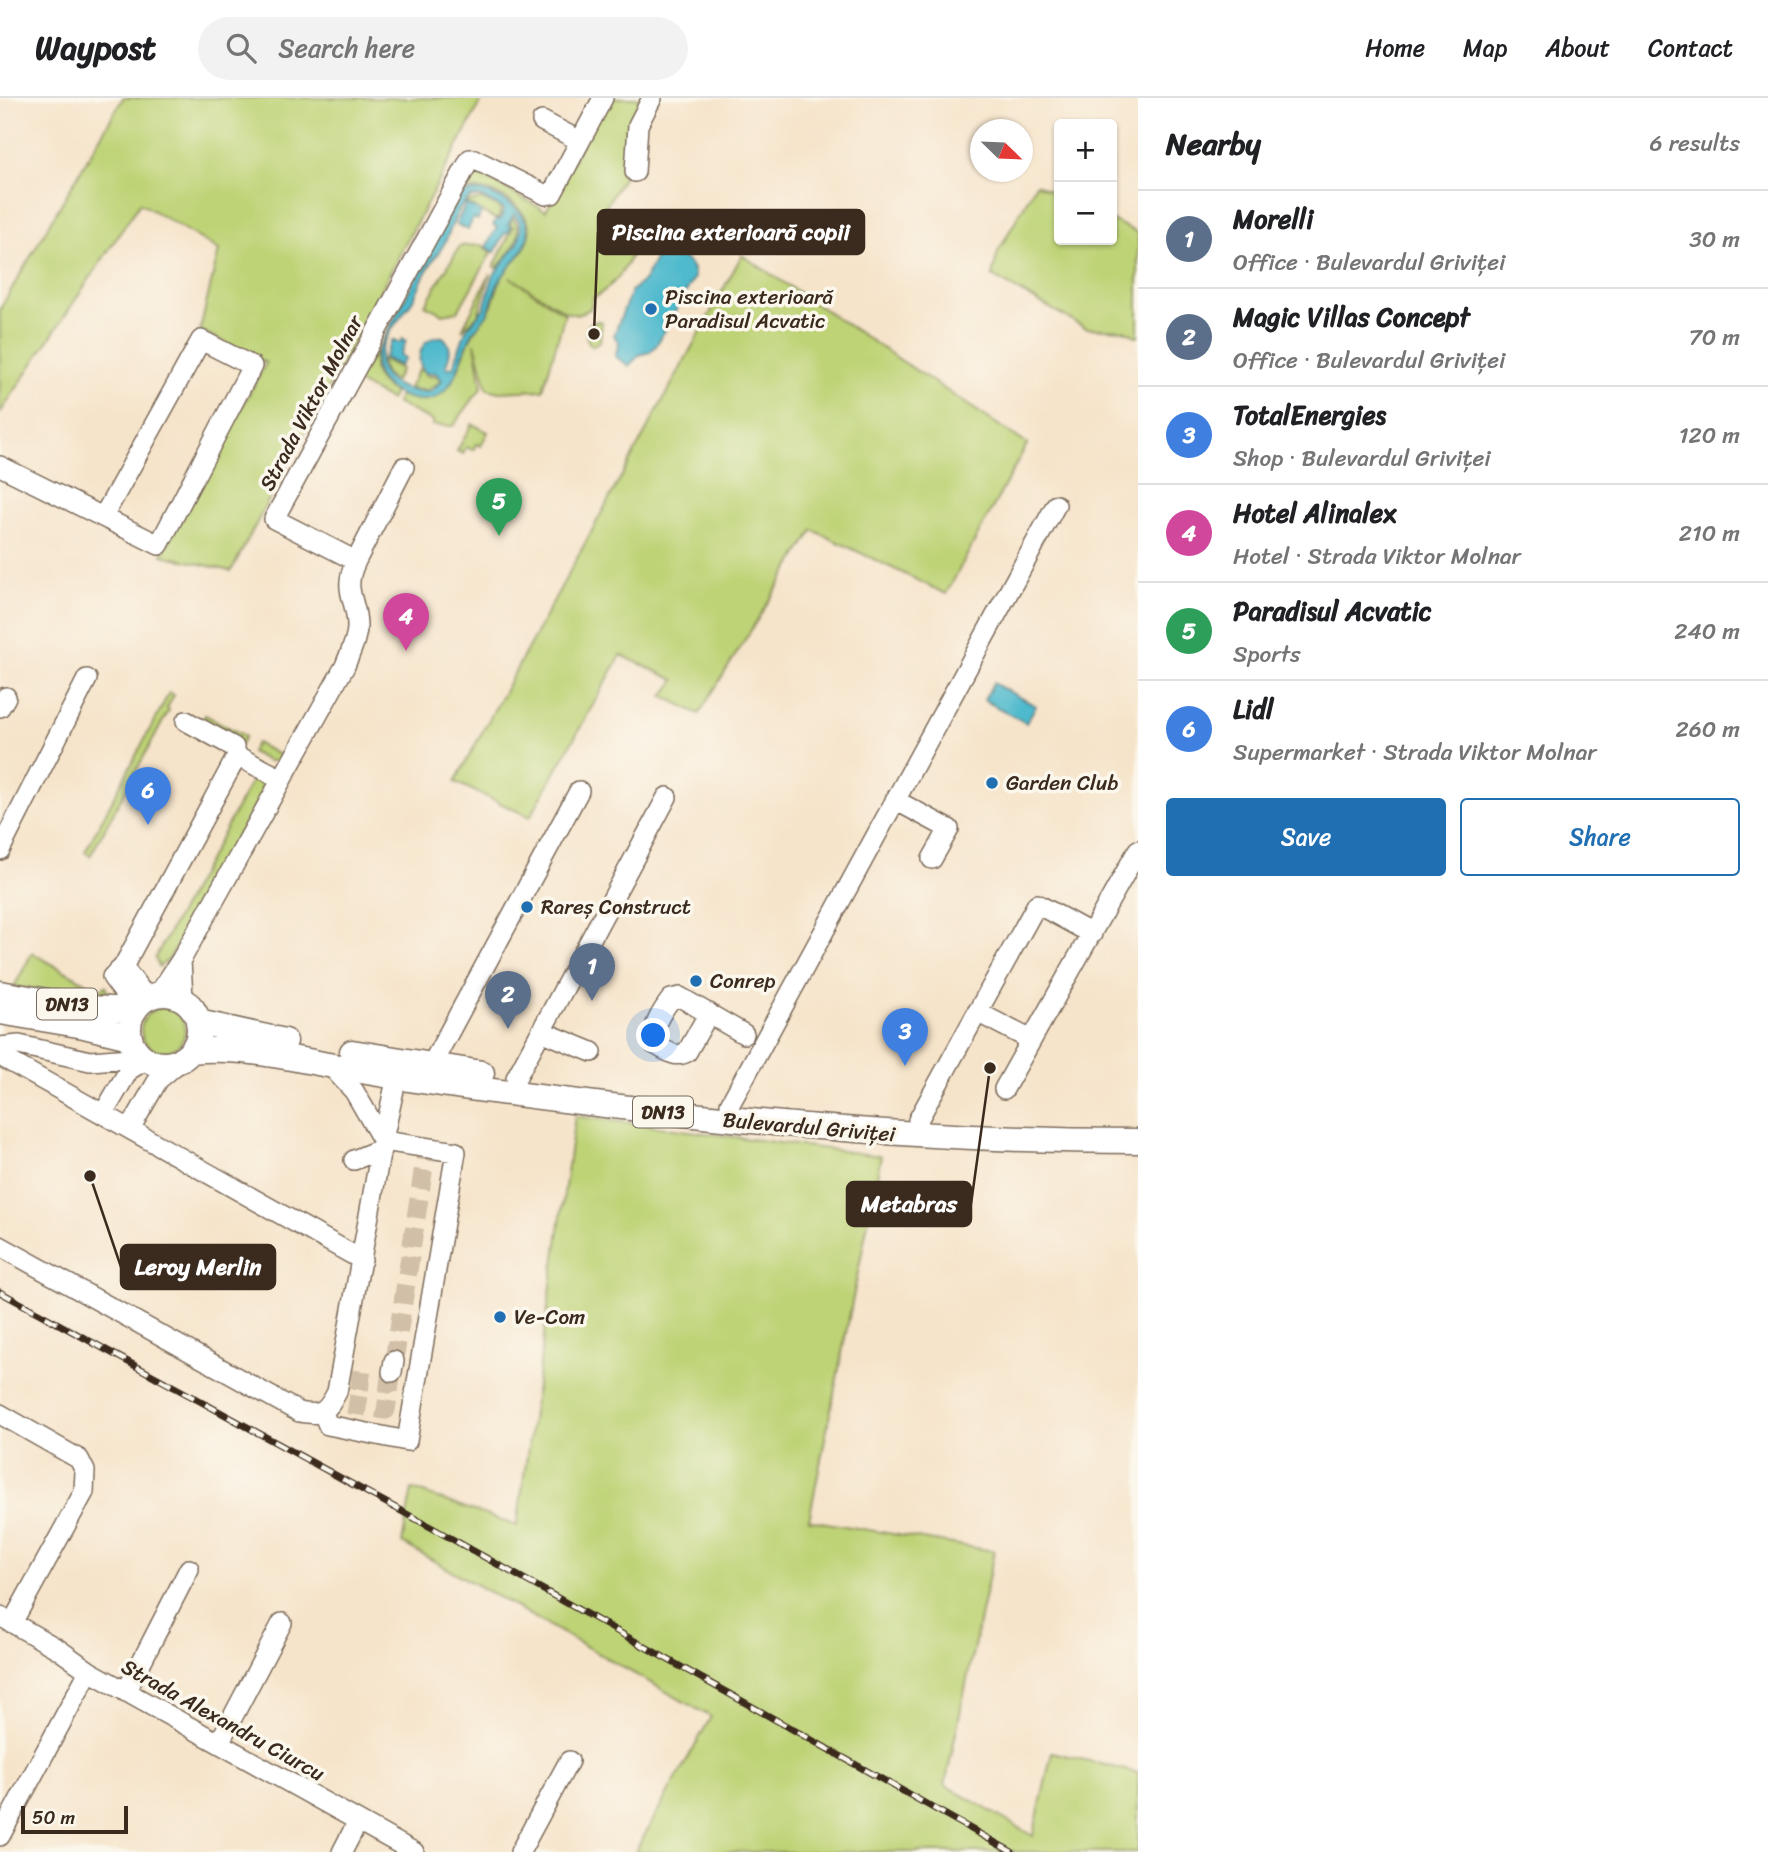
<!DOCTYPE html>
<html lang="en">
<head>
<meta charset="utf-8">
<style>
	body { margin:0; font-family:Sriracha,sans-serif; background:#f2f2f2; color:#202124 }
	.controls { position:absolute; right:21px; top:21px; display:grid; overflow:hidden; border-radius:7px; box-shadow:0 2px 5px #0004 }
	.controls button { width:63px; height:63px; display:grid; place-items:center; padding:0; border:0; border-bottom:2px solid #e0e0e0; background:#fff; color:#202124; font:35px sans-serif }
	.compass { position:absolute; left:970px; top:21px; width:63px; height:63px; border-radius:50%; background:#fff; box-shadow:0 2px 5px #0004; rotate:113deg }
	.scale { position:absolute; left:21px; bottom:18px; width:107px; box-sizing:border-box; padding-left:7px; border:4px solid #3b2a1e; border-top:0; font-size:19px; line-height:24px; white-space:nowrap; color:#3b2a1e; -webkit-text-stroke:5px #fbf7ec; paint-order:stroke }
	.you { position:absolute; left:654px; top:938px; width:24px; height:24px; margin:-18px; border:5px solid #fff; border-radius:50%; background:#1a73e8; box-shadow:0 0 0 10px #1a73e833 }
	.badge { display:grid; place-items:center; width:46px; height:46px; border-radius:50%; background:#1f6fb2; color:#fff; font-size:23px; font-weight:700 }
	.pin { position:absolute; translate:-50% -58px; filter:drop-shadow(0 2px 4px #0008) }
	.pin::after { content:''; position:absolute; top:37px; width:24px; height:21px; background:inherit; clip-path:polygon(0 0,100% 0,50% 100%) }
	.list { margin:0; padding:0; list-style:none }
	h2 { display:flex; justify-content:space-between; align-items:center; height:91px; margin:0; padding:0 28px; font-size:30px }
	h2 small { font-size:23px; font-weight:400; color:#757577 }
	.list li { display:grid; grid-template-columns:46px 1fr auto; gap:21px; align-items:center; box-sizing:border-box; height:98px; padding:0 28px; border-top:2px solid #e0e0e0 }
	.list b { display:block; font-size:26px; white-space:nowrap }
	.list p { margin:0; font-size:23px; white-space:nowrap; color:#757577 }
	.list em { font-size:23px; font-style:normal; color:#757577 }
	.actions { display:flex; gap:14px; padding:21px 28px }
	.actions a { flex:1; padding:16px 0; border:2px solid #1f6fb2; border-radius:7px; text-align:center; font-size:24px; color:#1f6fb2 }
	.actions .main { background:#1f6fb2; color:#fff }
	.icon { flex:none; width:38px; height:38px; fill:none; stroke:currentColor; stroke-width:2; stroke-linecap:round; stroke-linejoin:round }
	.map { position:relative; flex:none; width:1138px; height:1754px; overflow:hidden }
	header { display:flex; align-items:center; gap:42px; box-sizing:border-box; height:98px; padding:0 35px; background:#fff; border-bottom:2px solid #e0e0e0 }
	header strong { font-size:33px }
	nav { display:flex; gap:38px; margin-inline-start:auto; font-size:24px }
	.search { width:490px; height:63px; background:#f2f2f2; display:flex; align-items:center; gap:18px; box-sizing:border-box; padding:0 24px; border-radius:38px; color:#757577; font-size:26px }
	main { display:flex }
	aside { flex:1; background:#fff }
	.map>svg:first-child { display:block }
	.green { fill:#bed376; stroke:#7c7e4a; stroke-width:2 }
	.water { fill:#50bacd; stroke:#467276; stroke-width:2; fill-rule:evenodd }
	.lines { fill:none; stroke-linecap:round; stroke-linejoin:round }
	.minor-tunnel { stroke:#d1bfa8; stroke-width:19; stroke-dasharray:19 10; stroke-linecap:butt }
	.minor-casing { stroke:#7c6b5a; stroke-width:22 }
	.major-casing { stroke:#7c6b5a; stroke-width:27 }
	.minor { stroke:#fff; stroke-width:19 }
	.major { stroke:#fff; stroke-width:24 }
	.rail-casing { stroke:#3b2a1e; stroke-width:7 }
	.rail { stroke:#fbf7ec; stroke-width:4.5; stroke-dasharray:13; stroke-linecap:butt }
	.poi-dot { fill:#1f6fb2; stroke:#fbf7ec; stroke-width:2.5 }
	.labels { text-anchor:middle; stroke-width:7; stroke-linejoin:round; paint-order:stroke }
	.shield { fill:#fbf7ec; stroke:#75685c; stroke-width:2 }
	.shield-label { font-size:19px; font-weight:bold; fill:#3b2a1e }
	.poi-label { font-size:21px; fill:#3b2a1e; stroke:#fbf7ec; text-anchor:start }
	.street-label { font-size:21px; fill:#3b2a1e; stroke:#fbf7ec }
	.leader { fill:none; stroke:#3b2a1e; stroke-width:2.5 }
	.callout-dot { fill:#3b2a1e; stroke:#fbf7ec; stroke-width:2.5 }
	.callout { fill:#3b2a1e; stroke:#3b2a1e; stroke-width:2.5 }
	.callout-label { font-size:23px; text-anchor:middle; font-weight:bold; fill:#fff }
</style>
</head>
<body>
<header>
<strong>Waypost</strong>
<div class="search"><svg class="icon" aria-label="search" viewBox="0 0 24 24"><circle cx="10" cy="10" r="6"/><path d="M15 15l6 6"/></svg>Search here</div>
<nav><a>Home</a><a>Map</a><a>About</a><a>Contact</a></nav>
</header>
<main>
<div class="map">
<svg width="1138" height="1754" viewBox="0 0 1138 1754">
	<rect width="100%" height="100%" fill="#fbf7ec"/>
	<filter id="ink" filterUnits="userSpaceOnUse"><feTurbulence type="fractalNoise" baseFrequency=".0143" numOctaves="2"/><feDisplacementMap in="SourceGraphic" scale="14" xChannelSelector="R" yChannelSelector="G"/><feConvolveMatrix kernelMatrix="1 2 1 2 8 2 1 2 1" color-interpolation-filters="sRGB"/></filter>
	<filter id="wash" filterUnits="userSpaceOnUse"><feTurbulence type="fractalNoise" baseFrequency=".00686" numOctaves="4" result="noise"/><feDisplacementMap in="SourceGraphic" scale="28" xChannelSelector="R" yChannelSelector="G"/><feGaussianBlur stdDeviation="1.57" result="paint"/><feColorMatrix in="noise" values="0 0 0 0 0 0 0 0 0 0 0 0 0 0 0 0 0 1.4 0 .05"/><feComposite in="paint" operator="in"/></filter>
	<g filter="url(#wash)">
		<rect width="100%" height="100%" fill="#f6e4ca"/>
		<path class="green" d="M123,0H483L231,473L162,457L266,265L200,232L219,152L140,105L0,315V211Z
			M606,0H645L628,31L623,80L606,108C615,115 629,124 632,136C638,162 613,189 593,200L590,211L577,217L566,214L510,179L565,216L543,292L499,294L487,291L475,245L482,289L453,328L432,327L433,323L396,305L400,297C414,302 428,306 441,296C460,281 461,256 473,236C478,227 486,219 491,209C495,200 497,189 502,179C509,166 525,156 529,140C537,110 485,82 462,95L464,79L479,76L546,113Z
			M1036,86L1059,97V142H1112V122L1138,135V239L1124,232L1086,230L992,178L998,154Z
			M481,101L501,110L499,120L495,121L465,105Z
			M513,119C527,139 510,154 497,170L494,169L513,129L510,126Z
			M482,147L491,155L458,213L443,216L425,207L460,148Z
			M742,157L1027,346L946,496L813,432L699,616L663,598L675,582L621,557L530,719L455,684Z
			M490,176L478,217L462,232Z
			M598,223L602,224L600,243L592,248C585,241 585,234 589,226Z
			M376,253C370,274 376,283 394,295L390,302L355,283Z
			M382,261L401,271L395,283C385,277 382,273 382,261Z
			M419,271L428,278H438L440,284L426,293L409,290Z
			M472,326L488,334L481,348L476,346L473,352L466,349L463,356L457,353Z
			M169,595L174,597L167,610L169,612L90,758L85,754Z
			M205,617L245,638L240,648L200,626Z
			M256,645L281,658L279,663H268L251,654Z
			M253,680L259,682L263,693L169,861L159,869L155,860Z
			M32,855L99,892L106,888L108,893L106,899L14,889Z
			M141 932a22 22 0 1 1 44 0a22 22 0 1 1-44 0Z
			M575,1018L881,1058L809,1422L994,1453L945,1687L1033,1738L1052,1654L1138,1675V1754H635L711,1619L402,1445L412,1391L517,1428Z"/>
		<path class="water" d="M481,93C499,98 525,110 528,131C530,154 506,168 498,186C493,196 492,207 487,216C482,224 475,230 471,238C461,257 458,285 438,298C418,310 381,293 376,272C374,264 376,258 378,251L458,100L465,95ZM472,99H481L504,111L500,122H496L493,127L497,129L486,149L495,154L504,136L508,135L511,129L508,127L514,116L519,123L521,132L518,145L493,178L484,210L466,232L453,269L448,270L446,268C450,256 453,248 443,239C424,236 412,260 425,275H436L442,282L432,293C413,298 378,285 380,261C381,240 400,221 411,205C417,196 420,185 425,176C431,165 439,155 445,144C453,128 456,108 472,99Z
			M466,106L481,114L478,122L473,120L468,132L456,126Z
			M666,154C680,157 695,163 694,180L656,248L650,254L639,257L629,268L615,258L619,245L614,237L631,193L645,181L656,159Z
			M402,241L406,243L400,257L405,260L400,268L384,260L392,242L400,245Z
			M993,585L1036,608L1026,625L984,602Z"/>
	</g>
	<g filter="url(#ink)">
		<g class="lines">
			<path class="minor-tunnel" d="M394,1263L426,1055
				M351,1281L390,1286L392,1275
				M348,1306L386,1312L390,1286"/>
			<g class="minor-casing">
				<path id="minor" d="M542,23L580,43
					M635,74L638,27L652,0
					M0,368L159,447L252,268L201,242L103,419
					M356,463L404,369
					M0,609L6,599
					M186,623L234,649L237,658L282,681
					M895,702L949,731L932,761
					M0,752L87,581
					M181,862L183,901
					M123,869L147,900
					M158,897L181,862L345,568C349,557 357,542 357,530C358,502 341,494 356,463L274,421L468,65L470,61H474L546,97L552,96L603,0
					M137,909L126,898L112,879L123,869L237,658
					M977,914L1031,942
					M709,915L687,954C675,961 666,952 654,946C650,931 662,913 671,901L680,899L744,936
					M541,933L592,954
					M0,949L19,947L90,963L144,959
					M0,958L362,1162
					M432,966L579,693
					M330,967L354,993L383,1043
					M516,980L667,699
					M1004,991L1138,752
					M730,1006L1056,407
					M103,1016L129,972L147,961
					M918,1022L1037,806L1092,836
					M130,1031L158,982L185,959
					M354,1062L381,1051
					M0,1148L299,1314C322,1318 326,1315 337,1294L381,1051L397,978
					M392,1274L394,1263
					M323,1315L328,1327L407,1343L456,1054L383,1043
					M0,1316L79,1361L85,1373L84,1394L12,1525
					M0,1518L58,1551L89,1573L414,1754
					M126,1594L189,1471
					M219,1645L282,1525
					M0,1738L89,1573
					M342,1754L358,1723
					M520,1754L569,1663"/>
			</g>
			<g class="major-casing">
				<path id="major" d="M0,895L88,910L135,912
					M129 931a35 35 0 1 1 70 0a35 35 0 1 1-70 0Z
					M0,914L84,928L130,939
					M198,924L285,943
					M191,953C238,948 287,959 333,968C388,978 444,987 500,994C712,1022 924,1043 1138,1043
					M352,954L482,975"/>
			</g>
			<use href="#minor" class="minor"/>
			<use href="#major" class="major"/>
			<g class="rail-casing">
				<path id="rail" d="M0,1194L436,1432L1012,1754"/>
			</g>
			<use href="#rail" class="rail"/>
		</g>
	</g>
	<g class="poi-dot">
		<circle cx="651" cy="211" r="7"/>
		<circle cx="992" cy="685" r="7"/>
		<circle cx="527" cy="809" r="7"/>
		<circle cx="696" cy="883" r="7"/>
		<circle cx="500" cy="1219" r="7"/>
	</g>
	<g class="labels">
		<g class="shield">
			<rect x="37" y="890.5" width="60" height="31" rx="5"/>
			<rect x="633" y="998.5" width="60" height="31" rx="5"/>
		</g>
		<g class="shield-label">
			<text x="67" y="913">DN13</text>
			<text x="663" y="1021">DN13</text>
		</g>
		<g class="poi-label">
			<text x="665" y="206">Piscina exterioară<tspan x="665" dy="24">Paradisul Acvatic</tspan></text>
			<text x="1006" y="692">Garden Club</text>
			<text x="541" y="816">Rareș Construct</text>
			<text x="710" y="890">Conrep</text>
			<text x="514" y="1226">Ve-Com</text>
		</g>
		<g class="street-label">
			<text transform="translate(311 305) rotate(-62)" y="7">Strada Viktor Molnar</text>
			<text transform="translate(809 1029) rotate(5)" y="7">Bulevardul Griviței</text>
			<text transform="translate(223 1622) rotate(29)" y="7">Strada Alexandru Ciurcu</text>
		</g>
	</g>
	<path class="leader" d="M594 236L598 134M990 970L971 1106M90 1078L121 1169"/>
	<g class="callout-dot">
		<circle cx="594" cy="236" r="7"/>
		<circle cx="990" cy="970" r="7"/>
		<circle cx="90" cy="1078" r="7"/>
	</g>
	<g class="callout">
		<rect x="598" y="112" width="266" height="44" rx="7"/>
		<rect x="847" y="1084" width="124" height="44" rx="7"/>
		<rect x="121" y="1147" width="154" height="44" rx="7"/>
	</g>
	<g class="callout-label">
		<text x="731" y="142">Piscina exterioară copii</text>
		<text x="909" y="1114">Metabras</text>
		<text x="198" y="1177">Leroy Merlin</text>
	</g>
</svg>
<div class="controls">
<button>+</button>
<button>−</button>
</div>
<svg class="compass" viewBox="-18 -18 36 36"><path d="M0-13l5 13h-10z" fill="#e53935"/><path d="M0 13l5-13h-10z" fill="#757577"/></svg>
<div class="scale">50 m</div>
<div class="you"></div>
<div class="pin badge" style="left:592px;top:903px;background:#5c6f8a">1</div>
<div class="pin badge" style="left:508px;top:931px;background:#5c6f8a">2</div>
<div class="pin badge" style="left:905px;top:968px;background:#3f7fe0">3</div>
<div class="pin badge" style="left:406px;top:553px;background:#d1479c">4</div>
<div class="pin badge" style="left:499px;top:438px;background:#2e9e5b">5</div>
<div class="pin badge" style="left:148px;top:727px;background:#3f7fe0">6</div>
</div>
<aside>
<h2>Nearby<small>6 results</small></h2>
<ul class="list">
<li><span class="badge" style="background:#5c6f8a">1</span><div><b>Morelli</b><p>Office · Bulevardul Griviței</p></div><em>30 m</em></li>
<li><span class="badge" style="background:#5c6f8a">2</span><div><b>Magic Villas Concept</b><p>Office · Bulevardul Griviței</p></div><em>70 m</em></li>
<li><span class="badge" style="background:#3f7fe0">3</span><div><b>TotalEnergies</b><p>Shop · Bulevardul Griviței</p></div><em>120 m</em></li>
<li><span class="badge" style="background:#d1479c">4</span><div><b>Hotel Alinalex</b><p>Hotel · Strada Viktor Molnar</p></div><em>210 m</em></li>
<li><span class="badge" style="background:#2e9e5b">5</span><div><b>Paradisul Acvatic</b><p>Sports</p></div><em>240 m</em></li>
<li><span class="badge" style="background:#3f7fe0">6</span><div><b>Lidl</b><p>Supermarket · Strada Viktor Molnar</p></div><em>260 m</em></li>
</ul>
<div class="actions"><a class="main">Save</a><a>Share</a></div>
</aside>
</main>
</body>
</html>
